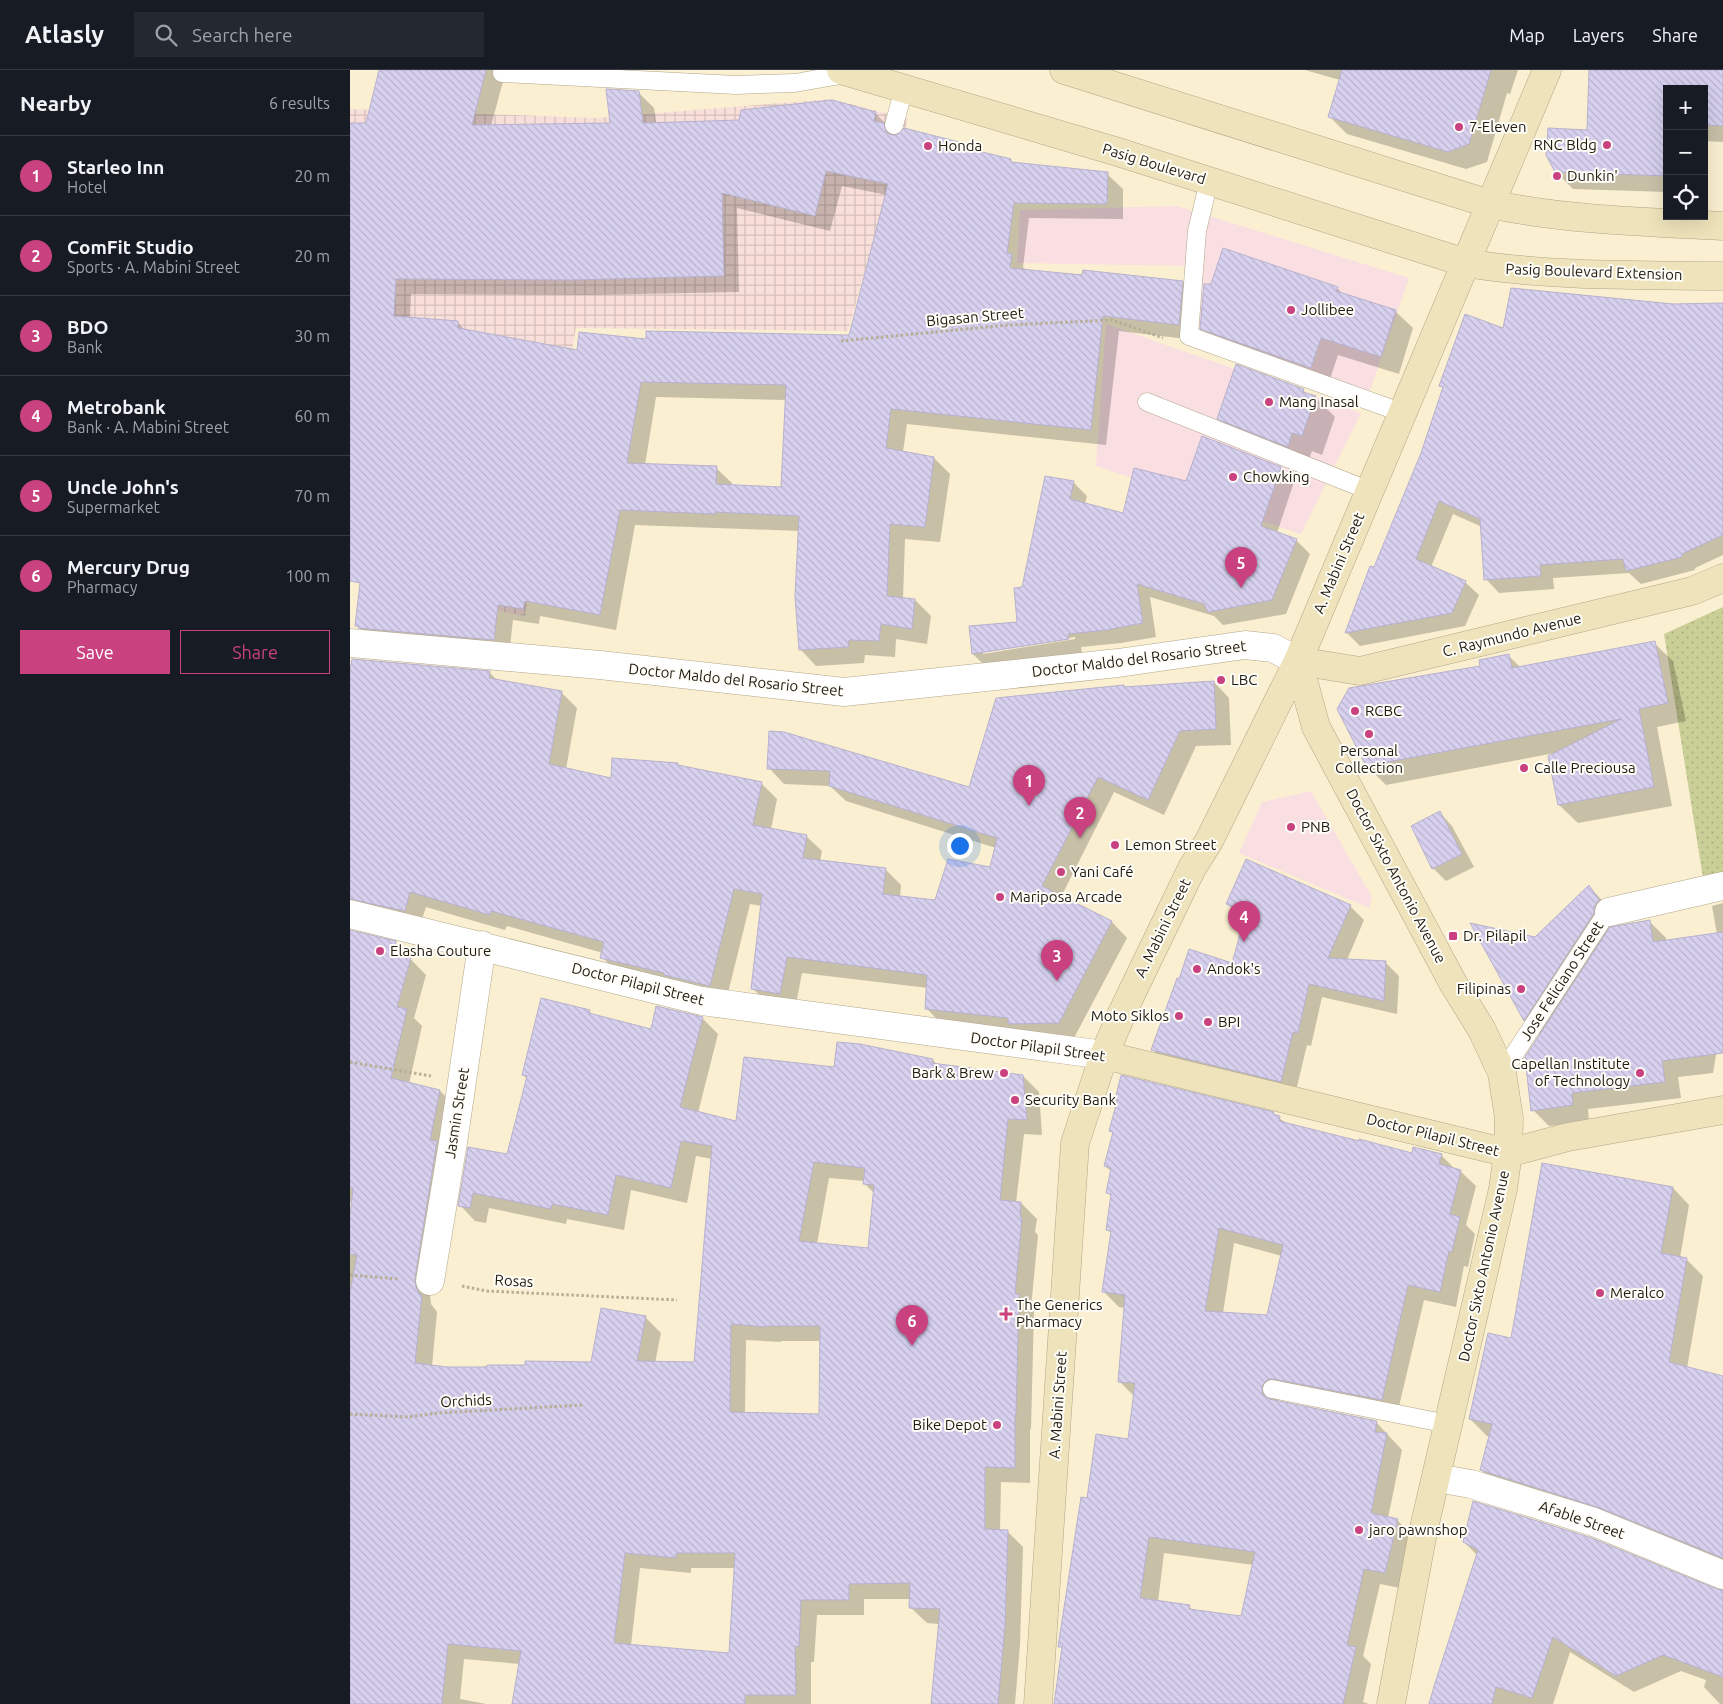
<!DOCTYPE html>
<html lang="en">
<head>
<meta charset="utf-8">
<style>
	body { margin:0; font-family:Ubuntu,sans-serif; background:#242831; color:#f1f3f6 }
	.controls { position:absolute; right:15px; top:15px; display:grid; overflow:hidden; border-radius:0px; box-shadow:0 5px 20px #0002 }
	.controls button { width:45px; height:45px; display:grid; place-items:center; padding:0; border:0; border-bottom:1px solid #363941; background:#171b24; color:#f1f3f6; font:25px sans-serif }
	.you { position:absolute; left:609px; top:775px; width:18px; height:18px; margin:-12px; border:4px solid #fff; border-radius:50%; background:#1a73e8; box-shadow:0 0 0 8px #1a73e833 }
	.badge { display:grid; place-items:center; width:32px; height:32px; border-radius:50%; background:#c9417e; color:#fff; font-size:16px; font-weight:700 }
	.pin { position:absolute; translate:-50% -41px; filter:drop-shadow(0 1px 2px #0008) }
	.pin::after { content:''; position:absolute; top:26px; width:18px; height:15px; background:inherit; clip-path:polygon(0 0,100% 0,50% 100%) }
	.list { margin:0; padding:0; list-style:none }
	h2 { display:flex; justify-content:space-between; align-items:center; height:65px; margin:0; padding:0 20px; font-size:21px }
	h2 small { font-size:16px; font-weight:400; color:#9ea1a6 }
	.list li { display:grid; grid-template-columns:32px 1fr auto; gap:15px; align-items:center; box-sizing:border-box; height:80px; padding:0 20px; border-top:1px solid #363941 }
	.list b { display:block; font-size:19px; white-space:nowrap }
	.list p { margin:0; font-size:16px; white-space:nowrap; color:#9ea1a6 }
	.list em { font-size:16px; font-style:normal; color:#9ea1a6 }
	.actions { display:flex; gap:10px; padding:15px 20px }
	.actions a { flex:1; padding:11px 0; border:1px solid #c9417e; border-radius:0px; text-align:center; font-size:18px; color:#c9417e }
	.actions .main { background:#c9417e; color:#fff }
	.icon { flex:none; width:28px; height:28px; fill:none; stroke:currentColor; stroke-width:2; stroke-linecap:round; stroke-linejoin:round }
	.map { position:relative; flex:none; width:1373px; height:1634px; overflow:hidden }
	header { display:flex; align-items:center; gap:30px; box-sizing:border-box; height:70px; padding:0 25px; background:#171b24; border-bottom:1px solid #363941 }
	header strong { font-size:24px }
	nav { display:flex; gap:28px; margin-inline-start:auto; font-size:18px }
	.search { width:350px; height:45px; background:#242831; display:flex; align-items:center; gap:12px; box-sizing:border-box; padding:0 18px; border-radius:0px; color:#9ea1a6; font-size:19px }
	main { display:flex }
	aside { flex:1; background:#171b24 }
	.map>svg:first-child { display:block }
	.commercial { fill:#f9dee2 }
	.industrial { fill:url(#industrial-grid) }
	.grass { fill:url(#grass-dots) }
	.shadow { fill:#0003; fill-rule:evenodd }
	.building { fill:url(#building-back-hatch); stroke:#b7b1cd; fill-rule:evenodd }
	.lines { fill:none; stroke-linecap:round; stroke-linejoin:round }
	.lane-casing { stroke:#b1a68a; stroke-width:19 }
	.street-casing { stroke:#b1a68a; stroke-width:29 }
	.secondary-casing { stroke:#b1a68a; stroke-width:29 }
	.path { stroke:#b8ae96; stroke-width:3; stroke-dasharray:2.5 2.5; stroke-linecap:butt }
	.lane { stroke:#fff; stroke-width:18 }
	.street { stroke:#fff; stroke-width:28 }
	.secondary { stroke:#eee3ba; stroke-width:28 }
	.poi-dot { fill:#c9417e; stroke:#fffdf7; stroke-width:2 }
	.labels { text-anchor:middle; stroke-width:4; stroke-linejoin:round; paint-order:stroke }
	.poi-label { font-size:15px; fill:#201b11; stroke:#fffdf7; text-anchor:start }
	.street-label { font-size:15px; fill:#201b11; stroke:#fffdf7 }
</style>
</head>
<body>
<header>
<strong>Atlasly</strong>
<div class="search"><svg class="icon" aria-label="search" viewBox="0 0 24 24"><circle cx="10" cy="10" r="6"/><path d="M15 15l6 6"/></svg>Search here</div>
<nav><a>Map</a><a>Layers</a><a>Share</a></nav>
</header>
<main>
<aside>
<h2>Nearby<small>6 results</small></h2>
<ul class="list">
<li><span class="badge">1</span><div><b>Starleo Inn</b><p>Hotel</p></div><em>20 m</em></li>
<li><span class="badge">2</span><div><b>ComFit Studio</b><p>Sports · A. Mabini Street</p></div><em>20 m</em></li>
<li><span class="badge">3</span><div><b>BDO</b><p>Bank</p></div><em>30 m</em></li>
<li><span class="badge">4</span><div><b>Metrobank</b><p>Bank · A. Mabini Street</p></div><em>60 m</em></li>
<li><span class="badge">5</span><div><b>Uncle John's</b><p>Supermarket</p></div><em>70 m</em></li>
<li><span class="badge">6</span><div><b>Mercury Drug</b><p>Pharmacy</p></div><em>100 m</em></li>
</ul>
<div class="actions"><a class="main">Save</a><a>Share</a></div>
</aside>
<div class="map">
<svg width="1373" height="1634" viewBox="0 0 1373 1634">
	<defs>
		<pattern id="industrial-grid" width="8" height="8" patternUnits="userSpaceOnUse" patternTransform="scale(1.25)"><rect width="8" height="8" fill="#f9dfda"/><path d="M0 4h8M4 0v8" fill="none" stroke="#d5bfba"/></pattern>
		<pattern id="grass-dots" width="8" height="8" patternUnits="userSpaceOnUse" patternTransform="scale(1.25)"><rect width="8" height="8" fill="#cacf97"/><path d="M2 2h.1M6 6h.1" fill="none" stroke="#adb181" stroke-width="1.8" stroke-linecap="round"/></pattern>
		<pattern id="building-back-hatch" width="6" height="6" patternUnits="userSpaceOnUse" patternTransform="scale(1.25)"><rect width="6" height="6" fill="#d7d1ef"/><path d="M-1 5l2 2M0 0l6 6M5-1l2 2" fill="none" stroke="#b8b3cc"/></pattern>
	</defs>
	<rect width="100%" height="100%" fill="#fbefd1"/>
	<path class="commercial" d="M827,136L1059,208L1015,335L831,272L840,196L667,193L670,140Z
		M756,254L1011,343L951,464L746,396Z
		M961,721L1022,827L1019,838L889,783L912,732Z"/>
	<path class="industrial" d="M481,29L558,49L498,261L226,258L175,546L0,511V39L245,48Z"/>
	<path class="grass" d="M1373,537V810L1354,814L1314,564Z"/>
	<path class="shadow" d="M30,0H156L141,56L262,55L288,22L304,38L306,53L390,51L525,43L541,59L540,62L545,66L609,73L614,79L660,90L663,93L757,104L773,119V149L679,148L673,197L677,201L832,212L848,228L845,270L769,261L756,375L557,354L553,382L584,388L600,404L590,472L555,469L553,529L565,530L581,546L577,574L546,569L545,587L515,585L514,593L466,596L451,580L446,526L450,461L285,455L266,560L190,546L189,554L163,550L159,585L22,571L7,555L24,411L0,419V54H17ZM492,116L537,125L500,266L297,270L228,281L116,261L108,253L60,248L61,224L238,225L389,222L387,138L480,161ZM306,327L436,330L432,418L382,416V413L366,398L295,395Z
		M955,0H1168L1160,24L1157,23L1137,92L1116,99L997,64L980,47L990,10Z
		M1241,0H1373V72L1354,71V19H1317V122L1223,119L1206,102L1239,62Z
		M987,218L994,225L1045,241L1063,258L1049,304L988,285L978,315L869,276L852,258Z
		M1323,235H1373V485L1345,498V500L1291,514L1279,503L1203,508L1204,519L1149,523L1136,509L1132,457L1103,444L1081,497L1115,512L1129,525L1115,556L1010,576L997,563L1021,498L1025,499L1072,383L1094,319L1091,315L1154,260Z
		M953,320L958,325L965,327L985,347L972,385L962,381L957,395L888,368L869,348Z
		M930,398L944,412L927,463L946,470L960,484L936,544L873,555L864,546L800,527L806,567L771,573L731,577L732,583L637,598L623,584L620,557L669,553L673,518L723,412L737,426L735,434L774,445L837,413ZM725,567V569L633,584V581Z
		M1304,573L1323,591L1336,651L1307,657L1322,736L1228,753L1209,735L1205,683L1036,715L1017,696L1131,597L1158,585L1170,597Z
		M139,602L147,610L211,622L227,638L216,699L262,709L330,697L411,713L427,729L421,759L456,766L472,781L470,791L535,799L551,815L550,827L586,831L641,798L646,778L496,731L480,716L434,714L419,698L420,663L620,719L775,618L864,612L879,628L881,675L846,676L814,745L764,722L711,827L762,852L777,868L724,968L593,955L577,939L578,918L452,903L445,939L419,934L403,919L412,836L400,834L376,931L268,903L252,887L253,883L157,856L155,860L76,837L70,856L0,857V861L45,873L76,905L64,948L72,956L59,1014L90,1021L106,1037L103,1088L80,1225L81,1234L87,1242L82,1296L97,1298L242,1293L295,1247L311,1263L305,1293H345L362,1089L346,1086L337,1133L281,1120L274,1160L217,1149L216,1154L139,1138L136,1153L125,1151L110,1135L158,1085L177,1009L173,1005L239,941L244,946L301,961L352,948L368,964L348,1043L387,1052L485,998L583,990L588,995L673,1006L689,1022L692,1065L674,1064L666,1133H671L687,1149L685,1162L688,1165L681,1238L684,1241L681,1359H680V1413L651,1412L650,1461H657L673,1477L670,1574L665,1634H583L589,1554L577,1553L561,1538V1529H514V1545H467L464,1592H461V1634H163L170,1594L114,1589L110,1629L136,1634H0V1157L3,1133L0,1132V606ZM479,1108L515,1111L514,1113L524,1123L519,1180L467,1174ZM396,1270L431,1272V1271H471V1345L395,1344ZM290,1498L341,1503V1498H385L380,1584L281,1575Z
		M1090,743L1102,756L1124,797L1096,811L1083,798Z
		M1239,817L1258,836L1268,850L1262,858L1299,851L1316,868V871L1367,864L1362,836L1373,833V983L1370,962L1363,1003L1328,1007L1331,1028L1238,1039L1239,1051L1199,1056L1183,1040L1191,966L1175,950L1186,868Z
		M878,834L1000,836L1014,850L997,890L1035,892L1049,906L1047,944L972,927L961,976L957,975L945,1025L816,994L803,980L883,894L896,850L891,848Z
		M923,1043L937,1054L1063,1084L1091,1085L1105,1099L1110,1101L1126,1116L1116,1155L1125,1164L1118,1197L1114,1196L1106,1237L1074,1230L1047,1345L934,1324L927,1332L1026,1352L1052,1380L1038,1448L1047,1450L1063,1466L1050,1518L1030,1514L1013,1586L1021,1594L1013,1632L1019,1634H705L713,1580L710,1576L738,1429L779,1370L785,1327L770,1312L775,1238L769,1237L753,1221L762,1164L757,1159L762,1127L757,1122L762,1102L755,1096L763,1064L760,1060ZM884,1173L932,1186L918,1246L873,1243ZM814,1483L904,1495L892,1547L843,1541L839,1536L808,1532Z
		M1323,1118L1339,1135L1330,1188L1336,1189L1353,1206L1337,1298L1373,1308V1497L1148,1417L1131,1400L1140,1366H1137L1120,1349L1162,1270Z
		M1114,1472L1373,1522V1634H1370L1354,1617L1356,1610L1331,1601L1284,1622L1220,1582L1203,1634H1081L1127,1485Z"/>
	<path class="building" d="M29,0H136L122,55L260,53L256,19H259L289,21L293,53L389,50L391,40L482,30L526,42L524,51L534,53L536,62L542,65H547L554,58L609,72L608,76L661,89V92L758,102L757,134L664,133L657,183L662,184L660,198L732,205L733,200L833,211L829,255L753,246L741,360L541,339L536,378L584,387L575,457L540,454L537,526L565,529L562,559L531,554L529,571L499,570L498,577L449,580L445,526L449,446L365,442V444L270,440L250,545L175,531L173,539L148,535L144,570L8,558L9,556H5L10,513L0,511V53H16ZM476,101L538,114L499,265L296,261V269L229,262L227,280L108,258V251L44,246L46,209L222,210L374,206L372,123L465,146ZM291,312L436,315L431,417L366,414L367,396L277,393Z
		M992,0H1141L1119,74L1098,82L978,47Z
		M1239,0H1373V56L1354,55V19H1317V106L1205,102L1196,85L1198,58L1237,60Z
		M873,178L988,217L986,221L1046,240L1031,287L971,268L961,298L850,259L854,214H861Z
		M1161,218L1323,234L1373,233V465L1332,484V487L1276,501L1273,489L1190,495L1191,506L1134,510L1130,449L1089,431L1066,489L1116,511L1102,543L995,563L1020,496L1024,497L1071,383L1093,317L1089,316L1115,244L1153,258Z
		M886,294L954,319L953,322L966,326L952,366L942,363L938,377L867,349Z
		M852,366L931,397L911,456L947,469L922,530L858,542L854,534L787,514L793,553L757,560L718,564L719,569L622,584L619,556L667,552L664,518L672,517L695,406L724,411L720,429L773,443L784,398L836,411Z
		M1305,571L1318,633L1289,639L1304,717L1208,735L1198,686L1271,649L1016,696L987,639L999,618L1130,596L1129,590L1159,584L1162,598Z
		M2,589L140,601L139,608L212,621L199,694L261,708L262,688L328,693V695L412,712L403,755L457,765L453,788L536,798L533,824L585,830L598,789L640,797L647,768L479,716L480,701L417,699L419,661L434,662L619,717L646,628L774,615V617L864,611L866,659L830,661L798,730L748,707L692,816L762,851L709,953L658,954V948L575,939L577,905L437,887L430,924L401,919L412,824L384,819L360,916L314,905V903L250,888L254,872L141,841L140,845L60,822L55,841L0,829V600Z
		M1090,741L1112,784L1082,799L1061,756Z
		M896,789L1001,835L978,888L1036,891L1034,931L959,914L948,963L943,962L931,1012L801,980L827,908L829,909L839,879L882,893L896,843L876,834Z
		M1239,815L1249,830L1244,837V843L1174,951L1120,853L1185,867Z
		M1300,850L1303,872L1373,862V983L1312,991L1315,1012L1222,1023L1223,1035L1181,1041L1175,987L1260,857Z
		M0,860L46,871L43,883L61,888L47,937L57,939L41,1008L90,1020L80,1070L87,1071L65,1208L66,1217L70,1225H72L65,1293L97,1297H137V1295H175V1291L241,1292L251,1238L296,1246L287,1291L344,1292L362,1076L331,1071L321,1118L266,1105L258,1145L202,1134L201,1139L123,1123L120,1138L108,1136L118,1077L157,1084L177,1006L172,1005L191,928L240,940L239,943L301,959L306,936L353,947L330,1037L386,1051L394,987L484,997L487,972L510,974L583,989L582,993L673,1005L677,1050L658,1049L650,1130L671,1132L670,1147L672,1148L665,1224H669L666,1344H665V1398L635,1397V1459L658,1460L655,1557L648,1634H581L590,1539L559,1538L560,1513L499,1514V1530H451L449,1577L445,1576L446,1625H395V1634H162L171,1581L98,1574L92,1634H0V1223L7,1185L0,1184V1146L3,1118H0ZM464,1092L515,1098L513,1114L524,1115L518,1178L449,1171ZM381,1254L416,1257V1256H470L469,1344L380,1342ZM275,1483L326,1488V1483H385L379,1583L264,1573Z
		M771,1005L924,1042L923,1044L930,1046L929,1051L1009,1071V1069L1062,1083L1063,1077L1092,1084L1089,1094L1111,1100L1100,1144L1110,1147L1102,1182L1099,1181L1090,1222L1058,1215L1032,1330L924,1309H918L912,1316V1323L919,1329L1027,1351L1025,1362L1037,1363L1021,1443L1048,1449L1035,1503L1014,1499L997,1575L1006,1577L993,1634H704L712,1577H708L731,1427L737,1428L746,1364L778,1369L785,1313L768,1312L775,1225L752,1222L761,1161L756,1160L761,1124L756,1123L761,1098L754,1096L763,1062L759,1061L767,1031L765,1030ZM869,1158L933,1175L917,1245L855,1241ZM799,1467L905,1482L891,1546L839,1539L840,1535L790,1528Z
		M1192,1093L1323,1117L1311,1183L1337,1188L1319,1292L1373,1306V1488L1250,1438L1130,1400L1142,1354L1119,1349L1138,1263L1161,1268Z
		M1123,1431L1239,1467L1367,1519L1373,1520V1607L1313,1585L1266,1606L1203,1567L1182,1628L1146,1617L1142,1634H1079L1085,1613L1128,1480L1113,1472Z"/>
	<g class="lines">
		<g class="lane-casing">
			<path id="lane" d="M152,3L386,15L445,13L502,3
				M544,55L554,19
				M859,111L847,161L839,266L1053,343
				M797,332L1020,421
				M1152,1003L1256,844L1259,842
				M922,1319L1098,1354"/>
		</g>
		<g class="street-casing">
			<path id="street" d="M0,573L250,595L494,622L768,593L895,575L923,578L948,591
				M1259,842L1373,816
				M0,844L352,931L754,985
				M80,1211L104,1066L132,875
				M1086,1408L1121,1414L1244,1452L1373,1505"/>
		</g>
		<g class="secondary-casing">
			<path id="secondary" d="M491,0L768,82L1116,193C1201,207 1288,205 1373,206
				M714,0L1140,134C1216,150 1295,152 1373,156
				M948,591L966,657L1103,913L1132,960L1152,1003L1159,1048L1158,1083L1153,1119L1073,1462L1041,1634
				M948,591L1010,601L1342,521L1373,508
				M754,985L1158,1083L1218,1067L1373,1040
				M688,1634L725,1073L754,985L773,941L842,798L859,771L948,591L1197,0"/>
		</g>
		<path class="path" d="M491,271L658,255L762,250L813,268
			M0,992L81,1006
			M0,1205L49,1209
			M112,1216L136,1221L327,1230
			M0,1344L58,1347L88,1343L233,1335"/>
		<use href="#lane" class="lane"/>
		<use href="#street" class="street"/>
		<use href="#secondary" class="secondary"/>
	</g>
	<g class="poi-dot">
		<circle cx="1109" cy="57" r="5"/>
		<circle cx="1257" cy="75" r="5"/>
		<circle cx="578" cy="76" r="5"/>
		<circle cx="1207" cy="106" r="5"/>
		<circle cx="941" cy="240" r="5"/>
		<circle cx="919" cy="332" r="5"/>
		<circle cx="883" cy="407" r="5"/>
		<circle cx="871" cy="610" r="5"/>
		<circle cx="1005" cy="641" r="5"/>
		<circle cx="1019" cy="664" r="5"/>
		<circle cx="1174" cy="698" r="5"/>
		<circle cx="941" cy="757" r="5"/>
		<circle cx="765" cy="775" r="5"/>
		<circle cx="711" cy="802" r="5"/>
		<circle cx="650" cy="827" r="5"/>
		<rect x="1098" y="861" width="10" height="10" rx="2.5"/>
		<circle cx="30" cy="881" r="5"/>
		<circle cx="847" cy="899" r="5"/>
		<circle cx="1171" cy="919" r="5"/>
		<circle cx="829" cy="946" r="5"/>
		<circle cx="858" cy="952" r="5"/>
		<circle cx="654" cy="1003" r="5"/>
		<circle cx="1290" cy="1003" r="5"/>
		<circle cx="665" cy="1030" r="5"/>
		<circle cx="1250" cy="1223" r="5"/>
		<path d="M653.5 1236.5h5v5h5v5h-5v5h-5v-5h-5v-5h5z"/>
		<circle cx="647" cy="1355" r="5"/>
		<circle cx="1009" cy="1460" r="5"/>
	</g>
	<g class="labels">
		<g class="poi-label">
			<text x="1119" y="62">7-Eleven</text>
			<text x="1247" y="80" text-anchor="end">RNC Bldg</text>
			<text x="588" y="81">Honda</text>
			<text x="1217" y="111">Dunkin'</text>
			<text x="951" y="245">Jollibee</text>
			<text x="929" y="337">Mang Inasal</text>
			<text x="893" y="412">Chowking</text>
			<text x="881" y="615">LBC</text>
			<text x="1015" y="646">RCBC</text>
			<text x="1019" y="686" text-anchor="middle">Personal<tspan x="1019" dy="17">Collection</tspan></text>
			<text x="1184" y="703">Calle Preciousa</text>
			<text x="951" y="762">PNB</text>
			<text x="775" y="780">Lemon Street</text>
			<text x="721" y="807">Yani Café</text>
			<text x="660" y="832">Mariposa Arcade</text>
			<text x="1113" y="871">Dr. Pilapil</text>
			<text x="40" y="886">Elasha Couture</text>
			<text x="857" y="904">Andok's</text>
			<text x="1161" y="924" text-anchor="end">Filipinas</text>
			<text x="819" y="951" text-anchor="end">Moto Siklos</text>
			<text x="868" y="957">BPI</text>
			<text x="1280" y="999" text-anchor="end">Capellan Institute<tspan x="1280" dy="17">of Technology</tspan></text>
			<text x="644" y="1008" text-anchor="end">Bark &amp; Brew</text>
			<text x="675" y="1035">Security Bank</text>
			<text x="1260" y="1228">Meralco</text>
			<text x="666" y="1240">The Generics<tspan x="666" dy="17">Pharmacy</tspan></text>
			<text x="637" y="1360" text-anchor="end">Bike Depot</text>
			<text x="1019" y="1465">jaro pawnshop</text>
		</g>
		<g class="street-label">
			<text transform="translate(804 94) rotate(17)" y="5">Pasig Boulevard</text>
			<text transform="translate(1244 202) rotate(2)" y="5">Pasig Boulevard Extension</text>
			<text transform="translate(625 247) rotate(-5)" y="5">Bigasan Street</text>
			<text transform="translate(989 493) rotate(-67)" y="5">A. Mabini Street</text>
			<text transform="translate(1162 565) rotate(-14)" y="5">C. Raymundo Avenue</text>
			<text transform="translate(789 589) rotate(-7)" y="5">Doctor Maldo del Rosario Street</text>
			<text transform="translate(386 610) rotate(6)" y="5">Doctor Maldo del Rosario Street</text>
			<text transform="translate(1046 806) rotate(62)" y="5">Doctor Sixto Antonio Avenue</text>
			<text transform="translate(813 858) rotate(-64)" y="5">A. Mabini Street</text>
			<text transform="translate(1212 911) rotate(-57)" y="5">Jose Feliciano Street</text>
			<text transform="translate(288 914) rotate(14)" y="5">Doctor Pilapil Street</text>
			<text transform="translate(688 977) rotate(8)" y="5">Doctor Pilapil Street</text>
			<text transform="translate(107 1043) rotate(-81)" y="5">Jasmin Street</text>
			<text transform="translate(1083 1065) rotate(14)" y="5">Doctor Pilapil Street</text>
			<text transform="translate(1134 1196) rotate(-78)" y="5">Doctor Sixto Antonio Avenue</text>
			<text transform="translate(164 1211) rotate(3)" y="5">Rosas</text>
			<text transform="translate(116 1331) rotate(-3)" y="5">Orchids</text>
			<text transform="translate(708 1335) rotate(-86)" y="5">A. Mabini Street</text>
			<text transform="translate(1232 1450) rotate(19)" y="5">Afable Street</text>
		</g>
	</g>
</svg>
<div class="controls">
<button>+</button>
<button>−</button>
<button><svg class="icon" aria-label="locate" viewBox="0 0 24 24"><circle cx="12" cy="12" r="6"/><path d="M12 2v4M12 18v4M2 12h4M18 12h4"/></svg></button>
</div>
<div class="you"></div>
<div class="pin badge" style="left:679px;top:736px">1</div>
<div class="pin badge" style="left:730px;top:768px">2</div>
<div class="pin badge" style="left:707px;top:911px">3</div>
<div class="pin badge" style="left:894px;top:872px">4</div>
<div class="pin badge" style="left:891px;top:518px">5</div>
<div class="pin badge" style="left:562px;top:1276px">6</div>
</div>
</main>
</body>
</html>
